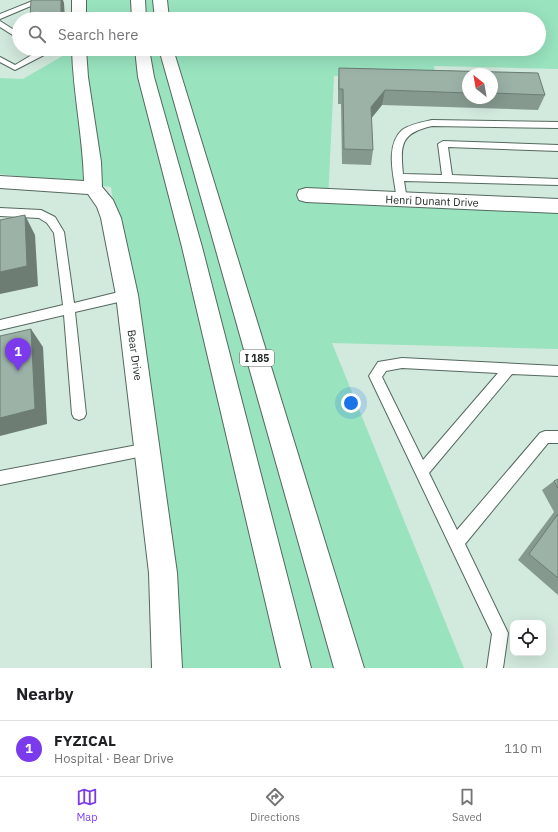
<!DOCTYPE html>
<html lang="en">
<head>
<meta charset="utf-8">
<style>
	body { margin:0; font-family:"IBM Plex Sans",sans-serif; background:#f6f6f6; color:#202124 }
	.controls { position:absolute; right:12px; bottom:12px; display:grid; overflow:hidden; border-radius:8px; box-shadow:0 4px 16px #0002 }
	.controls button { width:36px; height:36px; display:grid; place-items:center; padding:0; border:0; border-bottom:1px solid #e0e0e0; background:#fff; color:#202124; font:20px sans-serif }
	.compass { position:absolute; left:462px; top:68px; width:36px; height:36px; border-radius:50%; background:#fff; box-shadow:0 4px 16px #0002; rotate:329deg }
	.you { position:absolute; left:351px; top:403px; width:14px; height:14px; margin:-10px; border:3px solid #fff; border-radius:50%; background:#1a73e8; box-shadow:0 0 0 6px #1a73e833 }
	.badge { display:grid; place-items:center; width:26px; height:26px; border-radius:50%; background:#7c3aed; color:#fff; font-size:13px; font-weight:700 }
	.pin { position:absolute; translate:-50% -33px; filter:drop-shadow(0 1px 2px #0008) }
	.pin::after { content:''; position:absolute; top:21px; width:14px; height:12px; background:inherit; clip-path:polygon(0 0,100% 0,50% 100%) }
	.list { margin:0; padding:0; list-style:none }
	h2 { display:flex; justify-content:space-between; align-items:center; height:52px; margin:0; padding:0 16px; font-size:17px }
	h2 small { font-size:13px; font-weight:400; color:#757577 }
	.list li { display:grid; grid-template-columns:26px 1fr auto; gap:12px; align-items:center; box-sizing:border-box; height:56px; padding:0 16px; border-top:1px solid #e0e0e0 }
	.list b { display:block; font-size:15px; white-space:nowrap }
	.list p { margin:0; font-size:13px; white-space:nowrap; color:#757577 }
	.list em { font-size:13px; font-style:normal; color:#757577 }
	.icon { flex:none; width:22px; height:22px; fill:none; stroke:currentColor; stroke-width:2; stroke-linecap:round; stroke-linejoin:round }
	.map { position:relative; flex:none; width:558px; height:668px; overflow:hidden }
	.search { position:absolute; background:#fff; box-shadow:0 4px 16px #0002; left:12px; right:12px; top:12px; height:44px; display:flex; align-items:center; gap:10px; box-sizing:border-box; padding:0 14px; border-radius:22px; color:#757577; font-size:15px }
	.sheet { height:108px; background:#fff }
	nav { display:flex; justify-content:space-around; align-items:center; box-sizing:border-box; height:56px; border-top:1px solid #e0e0e0; background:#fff; font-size:11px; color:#757577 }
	nav a { display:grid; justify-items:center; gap:2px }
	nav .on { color:#7c3aed }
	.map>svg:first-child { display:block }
	.green { fill:#99e3bf }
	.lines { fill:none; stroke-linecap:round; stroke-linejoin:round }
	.lane-casing { stroke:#54695e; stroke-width:2 }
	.street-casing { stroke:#54695e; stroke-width:2 }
	.secondary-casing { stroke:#54695e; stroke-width:2 }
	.highway-casing { stroke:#54695e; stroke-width:2 }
	.lane { fill:#fff; fill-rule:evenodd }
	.street { fill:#fff; fill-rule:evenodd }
	.secondary { fill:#fff; fill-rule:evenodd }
	.highway { fill:#fff; fill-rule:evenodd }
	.wall { fill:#86998f; fill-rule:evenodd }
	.shaded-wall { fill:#6d7d74 }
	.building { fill:#9cb2a6; stroke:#6d7d74 }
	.labels { text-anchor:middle; stroke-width:3; stroke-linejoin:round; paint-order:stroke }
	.shield { fill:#fff; stroke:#636966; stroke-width:1 }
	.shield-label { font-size:10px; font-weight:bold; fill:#202924 }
	.street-label { font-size:11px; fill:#202924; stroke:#fff }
</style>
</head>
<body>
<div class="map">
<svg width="558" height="668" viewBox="0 0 558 668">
	<rect width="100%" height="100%" fill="#d2e9dd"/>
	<path class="green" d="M79,0H558V69L434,66L436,79L334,76L328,201L558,213V349L332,343L464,668H179L111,187L0,174V78L23,79L71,51V49H539V19H76Z"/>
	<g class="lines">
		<g class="lane-casing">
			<path id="lane" d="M35,0H45L0,19V14Z
				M0,21L19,33V39L0,27Z
				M31,49L42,50L62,49L61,51L44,55L15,70L0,62V57L15,65L35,53Z
				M432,120L558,122V128L432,126C401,133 400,144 403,174L442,175L438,144L443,141L558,145V151L448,147L452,175L558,179V185L404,181L407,200L406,203H398C396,198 396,192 395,187C392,169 387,144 402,130C410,124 423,122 432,120Z
				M0,208L41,210L55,217L64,232L74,303L127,290L131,292L133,295L131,298L127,300L75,312L86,414L84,418L79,420L74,418L72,414L64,315L0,330V320L63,305L54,233L47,223L39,218L0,216Z
				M402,358L558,366V376L512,374L429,473L457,530L540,433L545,431H558V443H548L465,544L508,633L503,668H487L492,634L369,376L378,362ZM402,368L498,373L423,460L382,377L386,371Z
				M148,443L153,444L155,449L153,454L148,455L0,485V471Z"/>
		</g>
		<g class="street-casing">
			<path id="street" d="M306,188L558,199V213L306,202L299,200L297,195L299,190Z"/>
		</g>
		<g class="secondary-casing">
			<path id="secondary" d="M72,0H86V19H72Z
				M72,49H86L88,77L101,162L102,187L113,200L121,218L138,295L177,573L182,668H152L149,573L116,295L101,218L97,207L88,194L0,188V176L84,181C83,137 73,93 72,49Z"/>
		</g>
		<g class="highway-casing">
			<path id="highway" d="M131,0H145L146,19H132Z
				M153,0H167L169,19H155Z
				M135,49H149L154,77L202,247L311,668H281L182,247L138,77Z
				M159,49H173L364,668H334Z"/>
		</g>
		<use href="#lane" class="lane"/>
		<use href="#street" class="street"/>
		<use href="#secondary" class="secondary"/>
		<use href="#highway" class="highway"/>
	</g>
	<path class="wall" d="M339,68L538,73L545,95L538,110L382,105L371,119L373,150L371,165L342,164L341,104H338V83ZM468,74H492V98H468Z
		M558,479V595L518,560L554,512L542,490L554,481Z"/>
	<path class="shaded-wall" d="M61,0H63L64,3L65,19H61Z
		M385,90L382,105L368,122L371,107Z
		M25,215L35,235L38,286L0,294V272Z
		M31,329L43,347L47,424L0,436V418Z"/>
	<path class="building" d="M31,0H61V19H30Z
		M339,68L538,73L545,95L492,93V74H468V93L385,90L371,107L373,150L344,149L343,89H339Z
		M25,215L27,266L0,272V220Z
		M31,329L35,409L0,418V336Z
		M558,479V488L554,481Z
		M558,514V578L529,554Z"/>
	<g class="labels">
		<rect class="shield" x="240" y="350" width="34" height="16" rx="3"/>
		<g class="shield-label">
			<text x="257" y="362">I 185</text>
		</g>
		<g class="street-label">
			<text transform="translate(432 201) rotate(2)" y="4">Henri Dunant Drive</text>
			<text transform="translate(135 355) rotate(82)" y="4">Bear Drive</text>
		</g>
	</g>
</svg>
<div class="controls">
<button><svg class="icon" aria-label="locate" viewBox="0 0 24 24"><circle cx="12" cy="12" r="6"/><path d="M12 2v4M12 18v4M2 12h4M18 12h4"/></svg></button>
</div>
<svg class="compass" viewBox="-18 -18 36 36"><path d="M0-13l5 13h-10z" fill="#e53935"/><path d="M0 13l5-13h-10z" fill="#757577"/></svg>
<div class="you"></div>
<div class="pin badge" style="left:18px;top:371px">1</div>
<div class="search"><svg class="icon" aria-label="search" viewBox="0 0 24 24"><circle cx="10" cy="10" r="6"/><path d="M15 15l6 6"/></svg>Search here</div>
</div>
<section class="sheet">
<h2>Nearby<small></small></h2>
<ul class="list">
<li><span class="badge">1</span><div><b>FYZICAL</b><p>Hospital · Bear Drive</p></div><em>110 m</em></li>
</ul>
</section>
<nav>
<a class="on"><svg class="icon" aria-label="map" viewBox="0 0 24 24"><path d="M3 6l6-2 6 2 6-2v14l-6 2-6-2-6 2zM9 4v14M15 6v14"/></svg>Map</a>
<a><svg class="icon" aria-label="directions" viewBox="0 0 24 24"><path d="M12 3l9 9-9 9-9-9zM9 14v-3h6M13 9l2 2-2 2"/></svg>Directions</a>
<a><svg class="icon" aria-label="saved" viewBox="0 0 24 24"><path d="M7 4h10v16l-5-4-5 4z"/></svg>Saved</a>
</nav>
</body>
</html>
